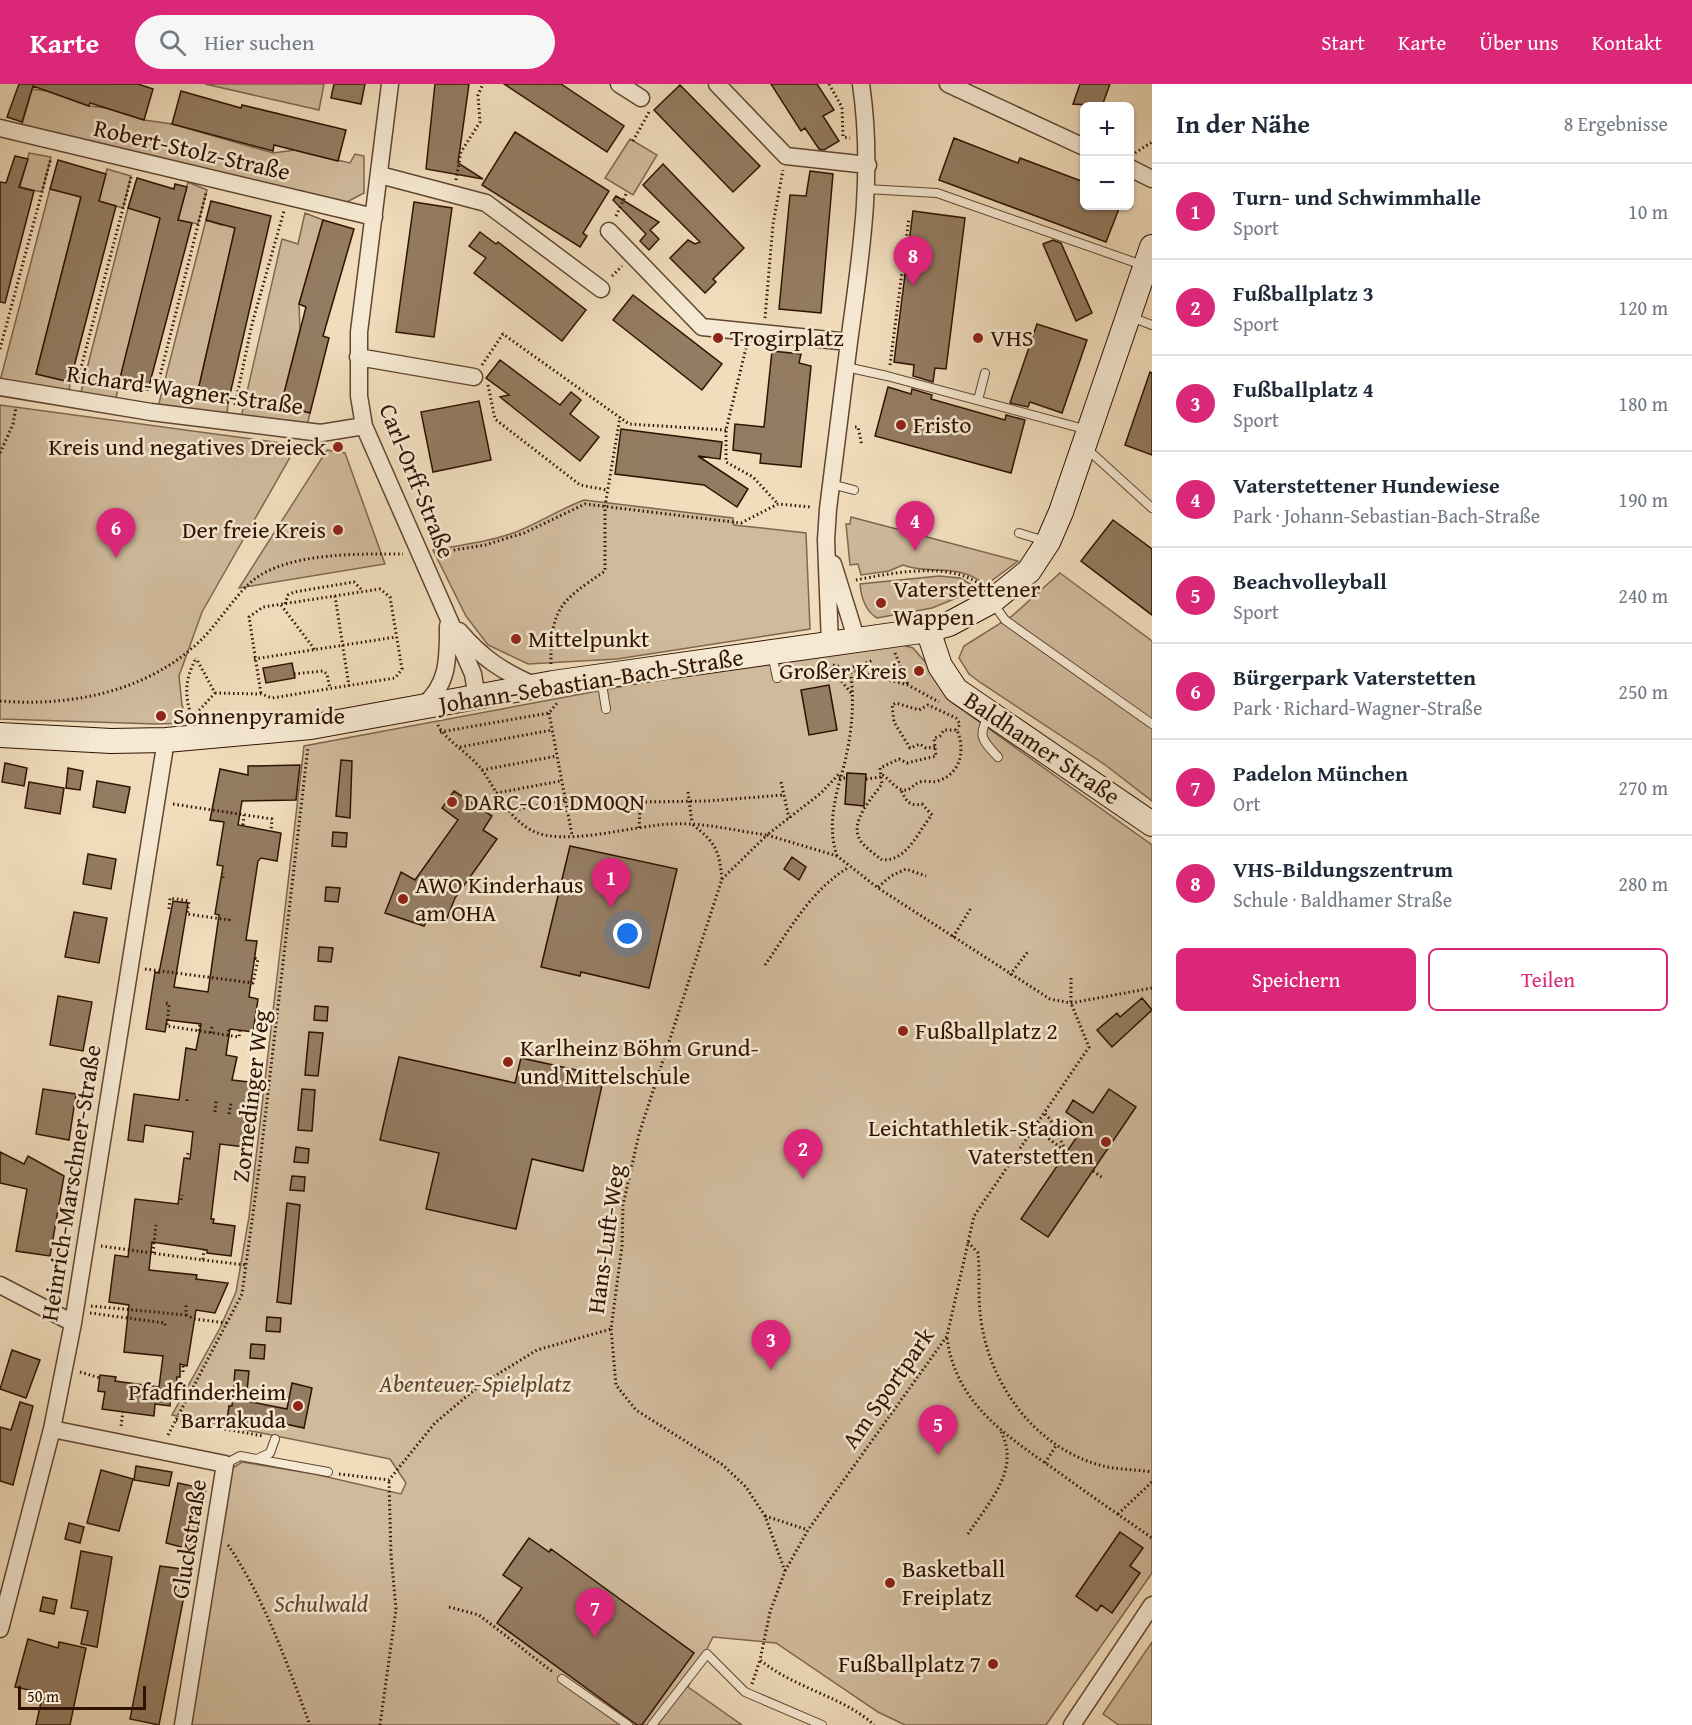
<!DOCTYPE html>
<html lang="de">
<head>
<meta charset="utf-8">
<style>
	body { margin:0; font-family:"Gentium Book Plus",serif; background:#f6f6f7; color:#1f2937 }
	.controls { position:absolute; right:18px; top:18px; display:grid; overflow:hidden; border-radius:9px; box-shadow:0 2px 4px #0004 }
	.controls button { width:54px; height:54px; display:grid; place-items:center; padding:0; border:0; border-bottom:2px solid #e0e1e3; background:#fff; color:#1f2937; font:30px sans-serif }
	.scale { position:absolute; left:18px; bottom:15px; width:128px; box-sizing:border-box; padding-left:6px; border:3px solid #301201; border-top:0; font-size:16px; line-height:21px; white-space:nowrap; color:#301201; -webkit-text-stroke:4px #f6e9d3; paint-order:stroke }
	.you { position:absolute; left:628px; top:850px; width:21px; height:21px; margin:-15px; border:4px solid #fff; border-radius:50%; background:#1a73e8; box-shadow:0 0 0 9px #1a73e833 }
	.badge { display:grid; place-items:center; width:39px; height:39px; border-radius:50%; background:#db2777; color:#fff; font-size:20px; font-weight:700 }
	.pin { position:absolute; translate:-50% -50px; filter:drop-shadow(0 2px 3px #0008) }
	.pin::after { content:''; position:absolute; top:32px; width:21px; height:18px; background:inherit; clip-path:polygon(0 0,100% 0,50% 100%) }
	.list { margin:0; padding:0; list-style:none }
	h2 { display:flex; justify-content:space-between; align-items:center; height:78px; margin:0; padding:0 24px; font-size:26px }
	h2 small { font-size:20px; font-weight:400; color:#747a83 }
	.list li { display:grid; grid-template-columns:39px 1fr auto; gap:18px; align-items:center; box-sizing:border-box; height:96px; padding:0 24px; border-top:2px solid #e0e1e3 }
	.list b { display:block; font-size:22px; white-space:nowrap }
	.list p { margin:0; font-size:20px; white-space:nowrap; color:#747a83 }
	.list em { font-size:20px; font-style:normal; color:#747a83 }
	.actions { display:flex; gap:12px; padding:18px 24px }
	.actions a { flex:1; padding:14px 0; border:2px solid #db2777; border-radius:9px; text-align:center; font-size:21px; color:#db2777 }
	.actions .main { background:#db2777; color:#fff }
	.icon { flex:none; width:33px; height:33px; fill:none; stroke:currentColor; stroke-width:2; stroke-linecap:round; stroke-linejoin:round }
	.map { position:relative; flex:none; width:1152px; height:1641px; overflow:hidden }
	header { display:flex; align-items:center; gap:36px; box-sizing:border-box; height:84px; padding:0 30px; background:#db2777; color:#fff }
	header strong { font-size:28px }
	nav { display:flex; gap:33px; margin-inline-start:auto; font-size:21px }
	.search { width:420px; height:54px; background:#f6f6f7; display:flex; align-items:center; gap:15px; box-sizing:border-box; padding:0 21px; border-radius:33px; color:#747a83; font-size:22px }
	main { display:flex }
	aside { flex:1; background:#fff }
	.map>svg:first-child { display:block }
	.green { fill:#d0ba9c; stroke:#80664e; stroke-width:1.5 }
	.building { fill:#947c62; stroke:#301201; stroke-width:1.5 }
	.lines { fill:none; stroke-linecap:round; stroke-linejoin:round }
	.lane-casing { stroke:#604530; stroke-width:10 }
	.street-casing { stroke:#604530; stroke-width:19 }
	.secondary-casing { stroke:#301201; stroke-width:26 }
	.path { stroke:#301201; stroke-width:3; stroke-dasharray:1.5 3; stroke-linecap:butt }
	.lane { stroke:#f6e9d3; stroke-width:8 }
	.street { stroke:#f6e9d3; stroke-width:16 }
	.secondary { stroke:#f6e9d3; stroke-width:24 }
	.poi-dot { fill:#8f2418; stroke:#f6e9d3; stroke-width:2 }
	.labels { text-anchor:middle; stroke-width:5; stroke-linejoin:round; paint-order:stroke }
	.street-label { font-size:24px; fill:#301201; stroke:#f6e9d3 }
	.poi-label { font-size:24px; fill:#301201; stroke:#f6e9d3; text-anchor:start }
	.park-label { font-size:24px; font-style:italic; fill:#604430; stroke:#f6e9d3 }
</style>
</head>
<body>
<header>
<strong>Karte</strong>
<div class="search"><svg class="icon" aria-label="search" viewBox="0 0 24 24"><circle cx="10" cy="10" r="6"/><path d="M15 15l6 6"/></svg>Hier suchen</div>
<nav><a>Start</a><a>Karte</a><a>Über uns</a><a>Kontakt</a></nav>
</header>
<main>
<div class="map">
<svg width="1152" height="1641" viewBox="0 0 1152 1641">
	<rect width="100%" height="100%" fill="#f1ddbc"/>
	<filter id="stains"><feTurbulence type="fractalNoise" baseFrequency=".00333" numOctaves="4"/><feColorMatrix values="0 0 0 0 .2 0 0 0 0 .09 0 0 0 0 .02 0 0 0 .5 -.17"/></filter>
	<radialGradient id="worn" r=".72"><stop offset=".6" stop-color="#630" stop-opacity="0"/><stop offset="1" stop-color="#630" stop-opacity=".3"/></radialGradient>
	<path class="green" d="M205,0H324L319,26Z
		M32,5L47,7L89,22L106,24L144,36L172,40L273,69L295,66L350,79L355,70L364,72V109L345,119L21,44Z
		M630,55L657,71L633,111L605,94Z
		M29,69L51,73L42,108L20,103Z
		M107,85L131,92L123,124L98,117Z
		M188,98L207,106L198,140L178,136Z
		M50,105L81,113L36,290L70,298L69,310L0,297Z
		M128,124L161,131L115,318L80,312Z
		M305,129L323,136L299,220L300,246L281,321L310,329L307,342L241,334L282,155L298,160Z
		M206,136L221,141L236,140L197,311L228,319L227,332L158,323Z
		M0,321L297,361L202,528L179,592L182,621L189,639L156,640L0,635Z
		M327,366L345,369L385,480L239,504Z
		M584,416L733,434L734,441L806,449L810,545L617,575L528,580L488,561L466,532L433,466C461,461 489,458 516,448C539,439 560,425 584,416Z
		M851,433L1018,477L986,501C955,477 932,492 903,481L889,487L861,491L858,480L850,481L846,440H850Z
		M1060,489L1152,557V717L1104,680L981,599L969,590L959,574L964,562L1012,532Z
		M939,492L960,494L979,505L932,524L877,534C866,527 861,513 860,500Z
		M896,559L913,564L927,580L950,617L1152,761V1489L1046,1641H905L878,1628L776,1559L713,1553L688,1603L742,1641H190L231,1385L242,1378L314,1390L401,1410L406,1399L390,1375L172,1331L220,1244L236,1208L249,1133L304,662L790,571Z
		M1152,1558V1641H1119L1103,1630Z"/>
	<path class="building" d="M19,0H138L153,5L144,36L90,19L89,22L33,2L22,38L7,33Z
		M334,0H365L361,20L331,14Z
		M435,0H469L458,79L483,95L426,85Z
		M504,0H561L624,42L607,68Z
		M771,0H817L834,26L823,32L839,57L824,66L819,65L805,44L801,47Z
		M1080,0H1110L1102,22L1073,20Z
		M680,1L760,82L733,108L654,26Z
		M181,7L241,24L242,21L346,46L338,77L274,61L273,67L172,40Z
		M515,48L609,107L583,149L587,152L580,163L482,101Z
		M954,54L1018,79L1020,74L1084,98V122H1120L1106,158L939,96Z
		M15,72L28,75L19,103L34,107L5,219L0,218V98L6,99Z
		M58,76L106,90L99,117L116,122L70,298L36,290L81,113L50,105Z
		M663,80L744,164L713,195L716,198L705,209L670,174L688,156L695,160L700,158L643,101Z
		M810,87L833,90L821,229L779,225L790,111L806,112Z
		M137,94L174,105L175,100L187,103L178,136L192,139L148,306L119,298L160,134L128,124Z
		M616,112L659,138L650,146L659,155L649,166L640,157L646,150L613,116Z
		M211,117L271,132L228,319L197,311L235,144L206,136Z
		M414,118L452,124L434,253L396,248Z
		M913,127L965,134L946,285L935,284L933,298L913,292L914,281L894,278Z
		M323,136L354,145L323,252L329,254L310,329L281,321L306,223L299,220Z
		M480,148L496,160L498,158L586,226L562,257L474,189L486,174L469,162Z
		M1053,156L1061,159L1092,229L1076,237L1043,160Z
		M633,211L722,280L702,306L613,236Z
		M1037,240L1087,256L1062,329L1030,318L1028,323L1010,319Z
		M772,267L801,270L799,279L811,282L801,383L760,379L761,370L733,366L735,340L764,343Z
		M500,276L560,321L571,308L581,316L570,330L599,353L580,377L500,313L509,311L486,294Z
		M1150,288L1152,289V371L1125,361Z
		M888,303L911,310L912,305L932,311L931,315L1005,336L1006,331L1025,336L1011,389L875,352Z
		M479,317L491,376L433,388L421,328Z
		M621,345L722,358L720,375L698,372L748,405L737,423L704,401L615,390Z
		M1113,436L1152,465V531L1081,477Z
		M292,579L295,594L266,599L263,584Z
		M829,601L837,646L809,651L801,606Z
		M341,676L352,677L350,734L336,732Z
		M5,679L27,684L24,702L2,698Z
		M300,681L296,716L242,717L238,741L281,749L277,777L261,774L258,777L246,856L257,857L249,913L258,915L253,948L230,945L226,971L237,973L232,996L259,999L257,1017L250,1016L245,1063L220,1060L211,1135H214L213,1139L235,1142L231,1172L207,1169V1166L152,1158L149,1186L197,1191L196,1195L228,1199L215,1229L196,1226L187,1282L180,1280V1293H177L175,1307L171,1306L170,1322L155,1320L154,1332L102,1325L105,1308L98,1307L100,1291L116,1293L115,1297L159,1303L163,1272L124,1268L129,1221L109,1218L115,1171L128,1173L135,1115L178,1120L184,1074L190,1075L193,1048L145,1041L143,1058L128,1056L134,1010L179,1016L186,964L196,966L201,940L167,936L165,948L146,945L155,888L159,889L173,817L188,819L174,903L208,908L219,831L215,830L223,782L217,781L224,738L210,736L220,685L248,691V682Z
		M68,684L83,687L80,706L66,704Z
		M847,689L866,690L864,722L845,720Z
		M97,697L130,703L125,729L93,723Z
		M29,698L64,704L60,730L25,724Z
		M454,707L492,732L483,746L497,755L455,814L445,839L429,832L424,842L385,829L401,788L415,796L458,736L442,724Z
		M333,748L347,749L346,763L332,762Z
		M570,762L677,785L649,904L581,888L580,892L541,883Z
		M88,770L116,775L111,805L83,800Z
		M792,773L806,783L799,796L784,785Z
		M326,803L340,804L338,818L325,817Z
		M74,828L107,834L99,879L65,873Z
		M319,863L333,864L331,878L318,877Z
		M58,912L92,918L83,967L50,961Z
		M1142,914L1152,926L1112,963L1097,946L1117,929L1120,933Z
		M315,922L328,923L327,937L314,936Z
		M309,948L323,949L318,992L305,991Z
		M399,973L515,999L521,974L604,992L583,1087L532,1075L516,1145L426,1125L439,1069L380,1056Z
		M43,1005L76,1010L69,1056L36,1050Z
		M302,1005L315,1006L312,1047L298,1046Z
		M1109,1005L1136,1023L1048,1153L1021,1135L1085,1041L1066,1028L1073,1016L1093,1029Z
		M296,1063L309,1065L308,1079L294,1078Z
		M0,1068L24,1080L28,1072L64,1092L50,1172L16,1167L27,1105L0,1099Z
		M292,1092L305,1093L304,1107L290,1106Z
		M287,1119L300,1121L291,1220L277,1218Z
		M267,1233L281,1234L280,1248L266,1247Z
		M251,1260L265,1261L264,1275L250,1274Z
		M12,1266L40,1276L26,1314L0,1305Z
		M235,1286L249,1287L246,1317L287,1325L292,1299L312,1304L304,1344L271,1337L269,1345L227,1337L229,1322H232Z
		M20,1318L33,1322L13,1401L0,1397V1343L11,1346Z
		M136,1382L172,1388L169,1402L134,1396Z
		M101,1386L133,1395L119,1447L87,1439Z
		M178,1399L206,1405L193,1466L166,1459Z
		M69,1439L84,1443L80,1459L65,1455Z
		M1120,1448L1143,1464L1130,1482L1140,1489L1112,1529L1101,1521L1097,1527L1076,1512Z
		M529,1454L549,1468L551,1465L694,1569L642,1641H637L497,1539L522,1504L503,1491Z
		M81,1467L112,1473L97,1563L81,1560L88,1527L71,1524Z
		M160,1482L189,1486L159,1641L130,1635Z
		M43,1513L57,1516L54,1530L40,1527Z
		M28,1555L58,1564L59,1558L86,1564L70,1641H36L43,1609L15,1603Z"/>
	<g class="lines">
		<g class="lane-casing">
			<path id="lane" d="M866,105L937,109L1145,182
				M1131,233L1152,241
				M846,283L887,292L1088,346
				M978,316L985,289
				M1086,364L1152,424
				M831,400L854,406
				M1019,449L1045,457
				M993,519L1005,536L1152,640
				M772,570L777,594
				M601,594L606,625
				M989,631C977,652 982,656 998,673
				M259,1374L270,1369L275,1355
				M225,1380L240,1372L328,1388
				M562,1595L628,1641
				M652,1641L707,1570L745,1608L822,1641"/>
		</g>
		<g class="street-casing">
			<path id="street" d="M390,0L359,248V312L364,342L473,590L477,614
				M619,0L641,14
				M717,0L786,72L868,81
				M948,0L1084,63
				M0,44L374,133
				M1130,84L1152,95
				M380,91L486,119L601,205
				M609,147L702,243L849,258
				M358,273L474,293
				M0,303L151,328L321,349L364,342
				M833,480L857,557
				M459,547C481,573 503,588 534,601
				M830,561L826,456L828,425C835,369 842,313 849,258C861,171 874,88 861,0
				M423,622C449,600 448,574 448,542
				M0,1201L73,1239
				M52,1345L225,1380L183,1641
				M0,1545L52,1345L73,1239L166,656
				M1072,1641L1152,1521"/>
		</g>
		<g class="secondary-casing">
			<path id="secondary" d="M928,546L940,582L956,606L1152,740
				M0,651L111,657L166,656L311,643L553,599L928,546L949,540L992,517L1029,487L1048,458L1061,428L1152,163"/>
		</g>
		<path class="path" d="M829,0L842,23L843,53L850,54
			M633,57L649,28
			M1135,69L1152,58
			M456,96L461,68L480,38L478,11L483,0
			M616,132L627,108
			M612,192L622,182
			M765,234L773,140L783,86
			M746,264L726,346V378L753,393L778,420
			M0,265L51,74
			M482,281L503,250L629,340L726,346
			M890,281L909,134
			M77,299L132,90
			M488,301L495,335L580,401L607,406
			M155,312L206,109
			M235,321L252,240L284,127
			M855,343H858L862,362
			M0,369L13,340L16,323
			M436,469L485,461L524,449L585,420L741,439L778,420L811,423
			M856,496C892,489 949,477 981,501
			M335,512L349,602
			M285,520L288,511L294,508L354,498L363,507
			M281,521L315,566
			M895,569L908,601
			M254,575L396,553
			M551,580C550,524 561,517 605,487V422L620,333
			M827,580L853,611
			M833,581L908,601L939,618
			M294,590L323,587L327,590L330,605
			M215,609L261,610L272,614L395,594L402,585L390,513L380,505L263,523L249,533L261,610
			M0,617C72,623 150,607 202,555C219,538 239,506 256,494C293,468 360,470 403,470
			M549,629L572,751
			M193,633L215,609L196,574
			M192,634C184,610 185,596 196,574
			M438,641C442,653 472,672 482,686C497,707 507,733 531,746C562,764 635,741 671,740C703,738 736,747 767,751L821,709L839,690
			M440,648L549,629L557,619
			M460,663L552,646
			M935,663L926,664L920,660L910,664L894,638L892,621L896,619L919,626L928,621L956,634L960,640L957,646
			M482,686L557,672
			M881,693L882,700C872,714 849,738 860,756C865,764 875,770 882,776C908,777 917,748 932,731L922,720C910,723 906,717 901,706
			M839,694H847
			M866,695L881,693L880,684L899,675L907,679L936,672L934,654L940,652L944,646H957C965,665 962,689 938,697C932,699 926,696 920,698C913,700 911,707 903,706C895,705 889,694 881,690
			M781,698L789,734
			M688,708L692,739
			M496,709L561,697
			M641,718L708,717L783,711
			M173,720L272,735L271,747
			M510,727L566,716L574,711
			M243,741L244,731
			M639,744L641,709
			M837,772C827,742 835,714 843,685C852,652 855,617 850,584L874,576
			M223,794V789
			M722,795L767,751L837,772L878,804L1050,915L1071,919L1152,904
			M878,803L891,792L906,785L926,792
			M169,825L170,814L189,817L187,830L229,836L230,833
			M953,853L971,824
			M765,881C790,845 811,806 849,783
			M145,885L253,899L258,875L254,874
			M1010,891L1029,866
			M166,919L169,920L167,942L239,953L240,946
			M199,947L200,940
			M211,949L212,942
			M228,952L229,944
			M187,1017V1013
			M215,1028L216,1017
			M229,1030L231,1019
			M1045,1030L1050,1035L1066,1067
			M1034,1044L1064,1066
			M187,1075L188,1069
			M1093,1087L1103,1094
			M181,1116L182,1111
			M968,1158L978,1169C980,1189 978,1209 980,1228C986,1293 1029,1358 1093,1379C1112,1386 1132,1385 1152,1388
			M101,1162L203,1176L204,1165
			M153,1169L156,1141
			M203,1176L246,1181
			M91,1222L186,1231V1221
			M90,1229L165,1239V1242
			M186,1231L194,1235L227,1239
			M611,1245L616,1301L636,1326L723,1381L746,1403L765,1432L785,1487L770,1528L760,1576C794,1604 846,1614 874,1641
			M947,1254C956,1322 1010,1354 1061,1390C1091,1412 1122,1433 1152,1454
			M80,1288L100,1294
			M183,1288V1281
			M176,1336L263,1352
			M121,1342L123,1328
			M168,1351L242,1210L260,1078L308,663
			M1045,1379L1057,1360
			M339,1390L389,1396L435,1339L480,1301L537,1266L611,1245L622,1162L623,1121L639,1050L722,795C719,766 716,759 692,740
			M1118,1430L1152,1398
			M765,1432L808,1446
			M968,1450C988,1419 1021,1386 1001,1348
			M228,1461C265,1515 287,1580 310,1641
			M785,1487L808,1446L947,1252L974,1132L1089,963L1071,919V892
			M449,1523L479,1531L554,1589
			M752,1600L760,1576
			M380,1641L396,1525L391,1471L389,1396"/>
		<use href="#lane" class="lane"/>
		<use href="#street" class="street"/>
		<use href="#secondary" class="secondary"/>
	</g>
	<g class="poi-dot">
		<circle cx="718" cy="254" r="6"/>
		<circle cx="978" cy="254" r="6"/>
		<circle cx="901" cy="341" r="6"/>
		<circle cx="338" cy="363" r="6"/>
		<circle cx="338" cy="446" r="6"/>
		<circle cx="881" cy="519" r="6"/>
		<circle cx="516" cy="555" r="6"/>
		<circle cx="919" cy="587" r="6"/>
		<circle cx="161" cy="632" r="6"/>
		<circle cx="452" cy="718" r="6"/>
		<circle cx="403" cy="815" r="6"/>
		<circle cx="903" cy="947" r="6"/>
		<circle cx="508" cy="978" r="6"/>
		<circle cx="1106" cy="1058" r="6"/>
		<circle cx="298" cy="1322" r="6"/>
		<circle cx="890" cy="1499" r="6"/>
		<circle cx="993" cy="1580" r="6"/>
	</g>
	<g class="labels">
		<g class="street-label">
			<text transform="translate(192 66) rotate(13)" y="8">Robert-Stolz-Straße</text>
			<text transform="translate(185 306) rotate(8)" y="8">Richard-Wagner-Straße</text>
			<text transform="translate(417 397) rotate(68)" y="8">Carl-Orff-Straße</text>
			<text transform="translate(591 597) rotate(-9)" y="8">Johann-Sebastian-Bach-Straße</text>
			<text transform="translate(1042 664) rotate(34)" y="8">Baldhamer Straße</text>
			<text transform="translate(251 1012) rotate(-83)" y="8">Zornedinger Weg</text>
			<text transform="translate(71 1099) rotate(-81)" y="8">Heinrich-Marschner-Straße</text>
			<text transform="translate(606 1155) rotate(-82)" y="8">Hans-Luft-Weg</text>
			<text transform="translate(888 1304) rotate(-55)" y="8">Am Sportpark</text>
			<text transform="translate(189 1455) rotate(-81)" y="8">Gluckstraße</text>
		</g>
		<g class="poi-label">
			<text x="730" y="262">Trogirplatz</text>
			<text x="990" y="262">VHS</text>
			<text x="913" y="349">Fristo</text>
			<text x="326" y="371" text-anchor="end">Kreis und negatives Dreieck</text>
			<text x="326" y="454" text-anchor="end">Der freie Kreis</text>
			<text x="893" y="513">Vaterstettener<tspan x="893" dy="28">Wappen</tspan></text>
			<text x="528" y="563">Mittelpunkt</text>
			<text x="907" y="595" text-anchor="end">Großer Kreis</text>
			<text x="173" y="640">Sonnenpyramide</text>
			<text x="464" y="726">DARC-C01 DM0QN</text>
			<text x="415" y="809">AWO Kinderhaus<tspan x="415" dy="28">am OHA</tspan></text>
			<text x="915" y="955">Fußballplatz 2</text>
			<text x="520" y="972">Karlheinz Böhm Grund-<tspan x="520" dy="28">und Mittelschule</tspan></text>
			<text x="1094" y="1052" text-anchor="end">Leichtathletik-Stadion<tspan x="1094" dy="28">Vaterstetten</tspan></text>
			<text x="286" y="1316" text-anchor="end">Pfadfinderheim<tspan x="286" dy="28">Barrakuda</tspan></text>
			<text x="902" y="1493">Basketball<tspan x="902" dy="28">Freiplatz</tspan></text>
			<text x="981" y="1588" text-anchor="end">Fußballplatz 7</text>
		</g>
		<g class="park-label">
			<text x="475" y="1308">Abenteuer-Spielplatz</text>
			<text x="321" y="1528">Schulwald</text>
		</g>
	</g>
	<rect width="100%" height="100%" filter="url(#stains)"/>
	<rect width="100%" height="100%" fill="url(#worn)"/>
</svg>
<div class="controls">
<button>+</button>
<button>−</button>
</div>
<div class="scale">50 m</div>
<div class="you"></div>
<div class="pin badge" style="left:611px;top:824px">1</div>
<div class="pin badge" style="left:803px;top:1095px">2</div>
<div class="pin badge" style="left:771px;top:1286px">3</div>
<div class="pin badge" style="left:915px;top:467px">4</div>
<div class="pin badge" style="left:938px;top:1371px">5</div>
<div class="pin badge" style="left:116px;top:474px">6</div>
<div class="pin badge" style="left:595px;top:1554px">7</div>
<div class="pin badge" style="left:913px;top:202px">8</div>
</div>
<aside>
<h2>In der Nähe<small>8 Ergebnisse</small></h2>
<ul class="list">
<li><span class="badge">1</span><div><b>Turn- und Schwimmhalle</b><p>Sport</p></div><em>10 m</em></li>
<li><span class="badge">2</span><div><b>Fußballplatz 3</b><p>Sport</p></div><em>120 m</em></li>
<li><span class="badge">3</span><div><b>Fußballplatz 4</b><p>Sport</p></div><em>180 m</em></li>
<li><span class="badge">4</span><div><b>Vaterstettener Hundewiese</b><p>Park · Johann-Sebastian-Bach-Straße</p></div><em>190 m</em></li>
<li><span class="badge">5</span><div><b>Beachvolleyball</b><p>Sport</p></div><em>240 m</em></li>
<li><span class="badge">6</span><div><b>Bürgerpark Vaterstetten</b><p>Park · Richard-Wagner-Straße</p></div><em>250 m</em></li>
<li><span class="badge">7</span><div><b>Padelon München</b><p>Ort</p></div><em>270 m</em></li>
<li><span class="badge">8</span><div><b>VHS-Bildungszentrum</b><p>Schule · Baldhamer Straße</p></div><em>280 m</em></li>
</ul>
<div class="actions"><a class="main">Speichern</a><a>Teilen</a></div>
</aside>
</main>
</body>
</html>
